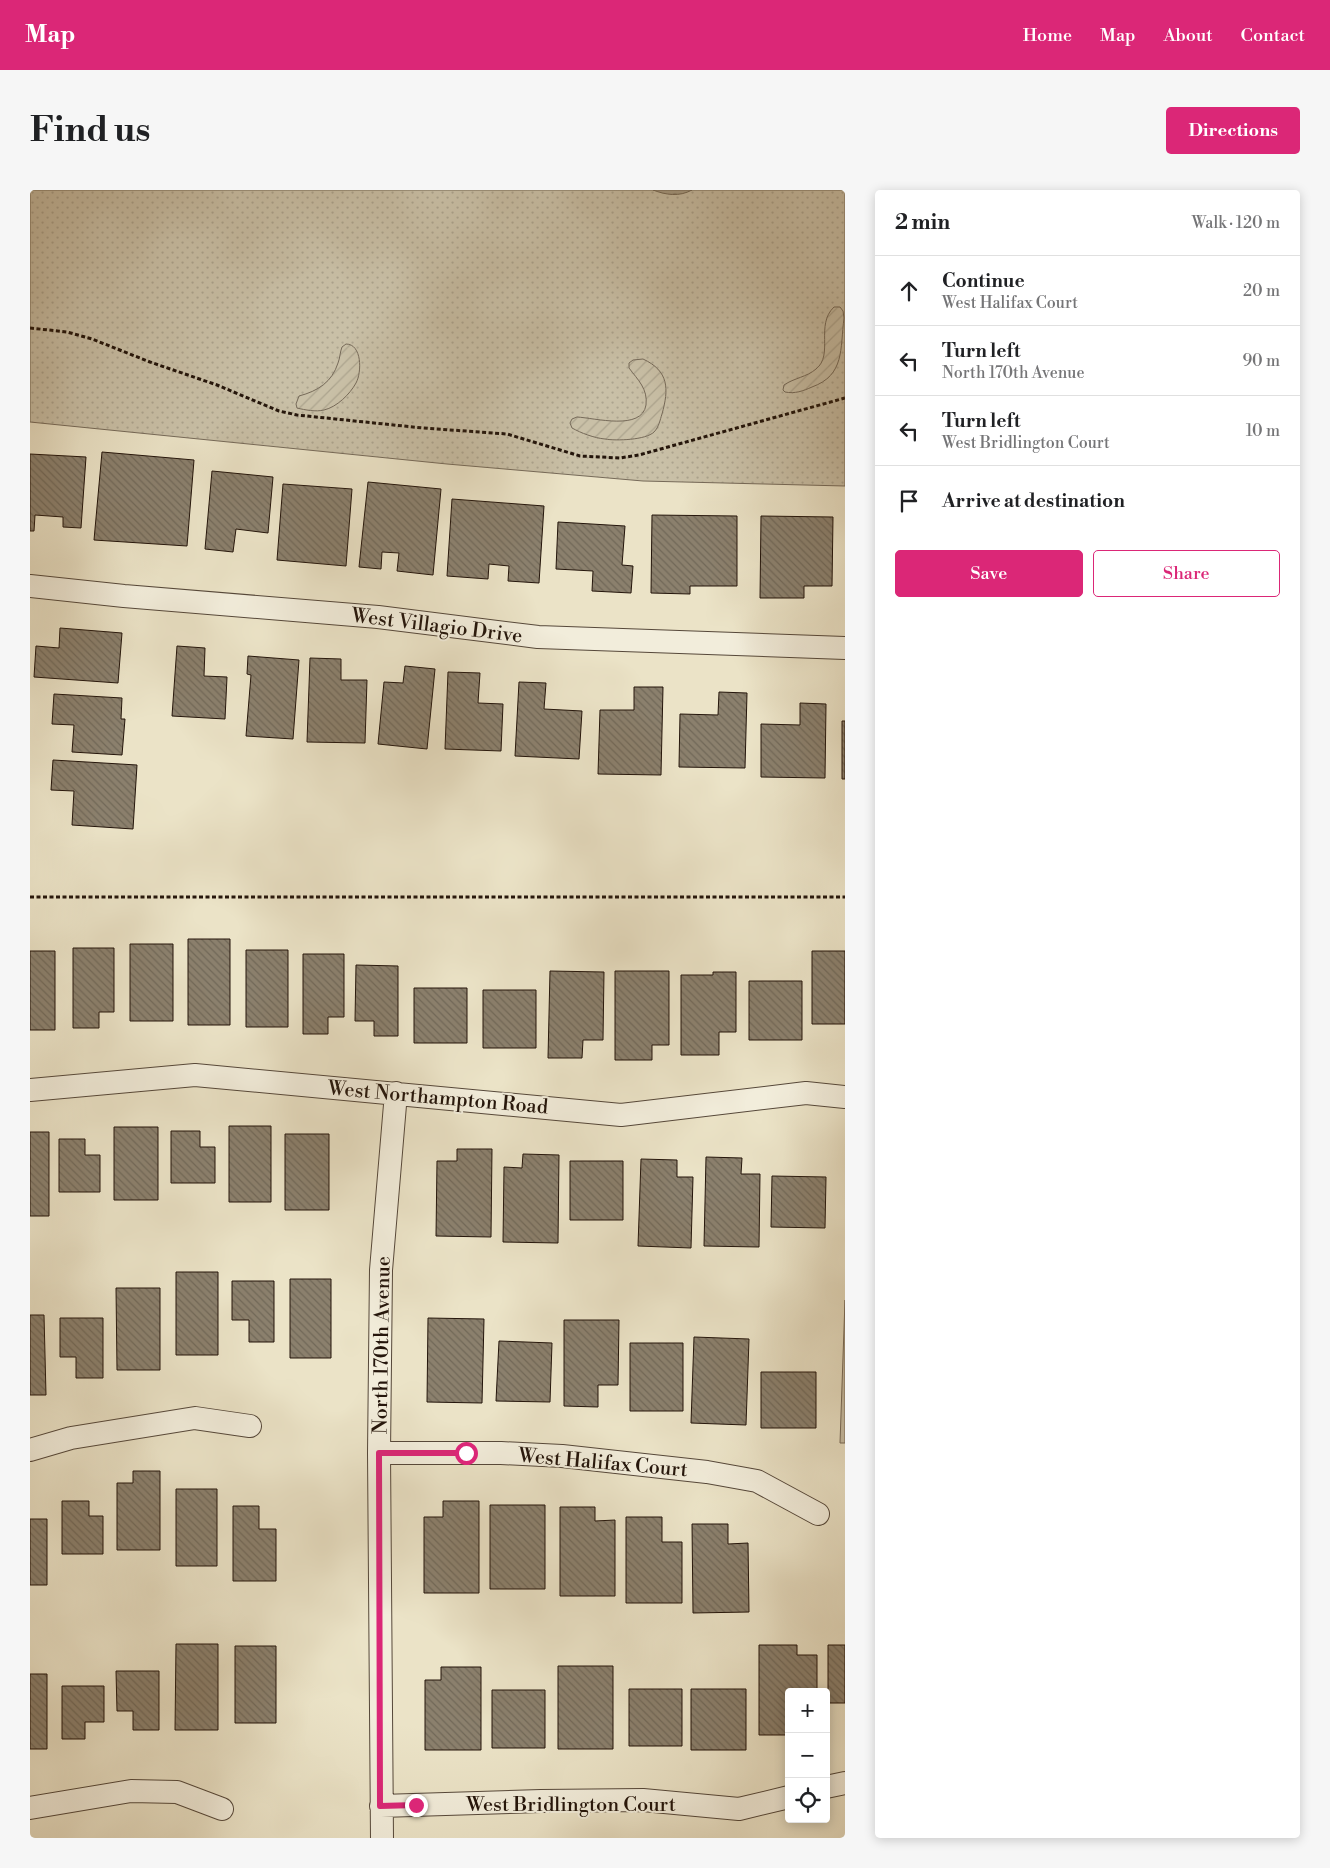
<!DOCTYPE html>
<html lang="en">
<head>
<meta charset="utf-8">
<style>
	body { margin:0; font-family:"Libre Bodoni",serif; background:#f6f6f6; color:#202124 }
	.controls { position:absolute; right:15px; bottom:15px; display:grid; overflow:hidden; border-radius:5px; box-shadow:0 2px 12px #0003 }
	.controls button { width:45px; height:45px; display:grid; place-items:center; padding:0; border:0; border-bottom:1px solid #e0e0e0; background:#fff; color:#202124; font:25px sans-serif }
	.stop { position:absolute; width:15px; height:15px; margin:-11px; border:4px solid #db2777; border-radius:50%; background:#fff }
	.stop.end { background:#db2777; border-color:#fff; box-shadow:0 1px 5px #0008 }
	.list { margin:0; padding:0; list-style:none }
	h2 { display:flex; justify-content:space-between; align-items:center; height:65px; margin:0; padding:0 20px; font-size:21px }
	h2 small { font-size:16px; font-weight:400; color:#757577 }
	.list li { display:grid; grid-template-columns:32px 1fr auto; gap:15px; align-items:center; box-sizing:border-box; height:70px; padding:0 20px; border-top:1px solid #e0e0e0 }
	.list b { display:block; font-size:19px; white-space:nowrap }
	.list p { margin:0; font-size:16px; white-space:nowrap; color:#757577 }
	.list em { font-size:16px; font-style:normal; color:#757577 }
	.actions { display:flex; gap:10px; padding:15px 20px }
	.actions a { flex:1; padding:11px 0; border:1px solid #db2777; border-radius:5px; text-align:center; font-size:18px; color:#db2777 }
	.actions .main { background:#db2777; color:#fff }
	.icon { flex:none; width:28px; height:28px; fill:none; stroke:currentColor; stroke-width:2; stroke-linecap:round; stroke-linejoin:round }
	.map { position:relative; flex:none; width:815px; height:1648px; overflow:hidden; border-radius:5px }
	header { display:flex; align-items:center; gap:30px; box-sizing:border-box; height:70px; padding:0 25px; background:#db2777; color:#fff }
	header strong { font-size:24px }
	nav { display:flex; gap:28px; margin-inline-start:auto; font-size:18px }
	.intro { display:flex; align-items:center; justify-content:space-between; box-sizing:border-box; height:120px; padding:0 30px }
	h1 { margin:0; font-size:35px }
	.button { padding:12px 22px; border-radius:5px; background:#db2777; color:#fff; font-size:18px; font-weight:700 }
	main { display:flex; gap:30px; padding:0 30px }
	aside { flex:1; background:#fff; border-radius:5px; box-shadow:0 2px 12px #0003 }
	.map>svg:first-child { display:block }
	.grass { fill:url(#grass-dots); stroke:#766a59 }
	.park { fill:#c9c0a7; stroke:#766a59 }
	.garden { fill:url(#garden-furrows); stroke:#766a59 }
	.water { fill:url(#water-waves); stroke:#736755 }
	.building { fill:url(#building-back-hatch); stroke:#24150b }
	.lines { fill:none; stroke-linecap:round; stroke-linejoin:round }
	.minor-casing { stroke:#56483a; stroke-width:24 }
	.path { stroke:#24150b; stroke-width:3; stroke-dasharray:4 2.5; stroke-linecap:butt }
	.minor { stroke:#f2eddb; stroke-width:22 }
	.route { stroke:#db2777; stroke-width:6 }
	.labels { text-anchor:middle; stroke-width:4; stroke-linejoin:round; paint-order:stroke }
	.street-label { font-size:20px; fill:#24150b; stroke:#f2eddb }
</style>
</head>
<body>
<header>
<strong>Map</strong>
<nav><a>Home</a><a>Map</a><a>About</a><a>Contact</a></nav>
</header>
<div class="intro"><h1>Find us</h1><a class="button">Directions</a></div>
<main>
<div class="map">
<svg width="815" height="1648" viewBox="0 0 815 1648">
	<defs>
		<pattern id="grass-dots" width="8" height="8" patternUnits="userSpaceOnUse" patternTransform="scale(1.25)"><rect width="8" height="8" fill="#c9c0a7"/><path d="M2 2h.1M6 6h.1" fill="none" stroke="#aca48e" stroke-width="1.8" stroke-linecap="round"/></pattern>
		<pattern id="garden-furrows" width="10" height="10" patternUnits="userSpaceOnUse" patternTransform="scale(1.25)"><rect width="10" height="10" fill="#c9c0a7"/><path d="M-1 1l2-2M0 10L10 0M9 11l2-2" fill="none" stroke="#aca48e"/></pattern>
		<pattern id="water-waves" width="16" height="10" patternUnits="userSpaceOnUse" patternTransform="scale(1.25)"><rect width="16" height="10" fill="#a79d87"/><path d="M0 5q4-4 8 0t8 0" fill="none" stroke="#887f6d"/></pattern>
		<pattern id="building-back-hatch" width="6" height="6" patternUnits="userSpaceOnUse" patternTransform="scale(1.25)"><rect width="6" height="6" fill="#8b806d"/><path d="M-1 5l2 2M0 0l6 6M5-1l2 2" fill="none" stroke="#716858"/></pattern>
	</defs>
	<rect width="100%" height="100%" fill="#ebe3c7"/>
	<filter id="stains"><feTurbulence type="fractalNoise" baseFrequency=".004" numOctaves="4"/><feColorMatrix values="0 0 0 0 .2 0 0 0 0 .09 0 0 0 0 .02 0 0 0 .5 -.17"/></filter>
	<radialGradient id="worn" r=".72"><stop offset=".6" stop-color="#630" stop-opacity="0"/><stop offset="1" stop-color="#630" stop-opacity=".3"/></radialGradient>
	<path class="grass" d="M0,0H815V296L613,291L417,274L0,232Z"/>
	<path class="park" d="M815,1110V1253H810Z"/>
	<path class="garden" d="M804,117H810L813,121L814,128C810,159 815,185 782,197C773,201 765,204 755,202L753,200L754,195C764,188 777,187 786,179C804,165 785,135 804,117Z
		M316,154C332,154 332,182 326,193C320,204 307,217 294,220C286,222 275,220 267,218L266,214L269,206C288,201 302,192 308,173C310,168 310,162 312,157Z
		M613,169C639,181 639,199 632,224C630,230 629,237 624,242C616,250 586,251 575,249C564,248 551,243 542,238L540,233L542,229L547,227C565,228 612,241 616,215C618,199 608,190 599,178V173L603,170Z"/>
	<path class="water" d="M623,0H662C649,7 636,5 623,0Z"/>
	<path class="building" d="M72,262L164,270L157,356L64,350Z
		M0,264L56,267L51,338L33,337V327L5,325L4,341H0Z
		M182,281L243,287L238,343L206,339L203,362L175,359Z
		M338,292L411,299L403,385L367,381L369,363L352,362L351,379L329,377Z
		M253,294L322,299L316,376L247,370Z
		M422,309L514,316L509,393L478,391L479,376L459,374L458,389L417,386Z
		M622,325L707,326V396H660V404L621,403Z
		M731,326L803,327L802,396H774V408H730Z
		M528,332L595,336L592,375L603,376L601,403L562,401L563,381L526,379Z
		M30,438L92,443L88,493L4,487L6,456L29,458Z
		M147,456L175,458L174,486L197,487L195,529L142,526Z
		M218,466L269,470L263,549L216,546L221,485L217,484Z
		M280,468L311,469V490H337L335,553L277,552Z
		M375,476L405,479L397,559L348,554L354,492L373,493Z
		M418,482L450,483L448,513L473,514L471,561L415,559Z
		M489,492L516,493L514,519L552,521L549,569L485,566Z
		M604,497H633L631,585L568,584L570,520H604Z
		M689,502L717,503L715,578L649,577L650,524L688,525Z
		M24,504L92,508L91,529H95L92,565L42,562L44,535L22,534Z
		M770,513L796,514L795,588L731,587V534L770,535Z
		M812,531H815V589H812Z
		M23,570L107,575L103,639L42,635L44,601L21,600Z
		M158,749H200V835H158Z
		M100,754H143V831H100Z
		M43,758H84V822H69V838H43Z
		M216,760H258V837H216Z
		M0,761H25V840H0Z
		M782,761H815V834H782Z
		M273,764H314V827H298V844H273Z
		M326,775L368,776V846H344V831H325Z
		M520,781L574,782L573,850H553L552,868H518Z
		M585,781H639V855H622V870H585Z
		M683,782H706V842H689V865H651V785H683Z
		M719,791H772V850H719Z
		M384,798H437V853H384Z
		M453,800H506V858H453Z
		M199,936H241V1012H199Z
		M84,937H128V1010H84Z
		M141,941H170V957H185V993H141Z
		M0,942H19V1026H0Z
		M255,944H299V1020H255Z
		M29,949H55V965H70V1002H29Z
		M427,959H462L461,1047L406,1046L407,971H427Z
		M493,964L529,965L528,1053L473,1052L474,977L492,978Z
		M676,967L712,968L711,984H730L729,1057L674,1056Z
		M611,969L647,970V987H663L661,1058L608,1056Z
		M540,971H593V1030H540Z
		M742,986L796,987L795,1038L741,1037Z
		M146,1082H188V1165H146Z
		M260,1089H301V1168H260Z
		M202,1091H244V1152H219V1130H202Z
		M86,1098H130V1180H87Z
		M0,1125H14L16,1205H0Z
		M30,1128H73V1188H46V1167H30Z
		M398,1128L454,1129L452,1213L397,1212Z
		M534,1130H589L588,1195H568V1217L534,1216Z
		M664,1147L719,1149L716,1235L661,1233Z
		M469,1151L522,1153L520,1212L466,1211Z
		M600,1153H653V1221H600Z
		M731,1182H786V1238H731Z
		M103,1281H130V1360H87V1293H103Z
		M146,1299H187V1376H146Z
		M32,1311H59V1326H73V1364H32Z
		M413,1311H449V1403H394V1327H413Z
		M460,1315H515V1399H460Z
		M203,1316H229V1339H246V1391H203Z
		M530,1317H565V1331L585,1330V1406H530Z
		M596,1327H632V1352H652V1413H596Z
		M0,1329H17V1395H0Z
		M662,1334H698V1354L718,1353L719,1422L663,1423Z
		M146,1454H188V1540H145Z
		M729,1455H767V1465H787V1502H759V1545H729Z
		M798,1455H815V1513H798Z
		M205,1456H246V1533H205Z
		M528,1476H583V1559H528Z
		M411,1477H451V1560H395V1490H411Z
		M86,1481H129V1540H103V1521H87Z
		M0,1484H17V1559H0Z
		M32,1496H74V1532H55V1549H32Z
		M599,1499H652V1556H599Z
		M661,1499H716V1560H661Z
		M462,1500H515V1558H462Z"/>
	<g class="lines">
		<g class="minor-casing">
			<path id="minor" d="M0,396L94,406L348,427L508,447L815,458
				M0,900L165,885L591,925L776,903L815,907
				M0,1260L41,1248L165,1228L220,1236
				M349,1263H471L532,1266L677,1282L727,1291L788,1324
				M796,1597L815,1593
				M351,1616L511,1611L613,1610L709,1619L759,1607
				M0,1618L101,1601L147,1602L192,1619
				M352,1648L349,1263L351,1080L366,903"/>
		</g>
		<path class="path" d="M0,138L37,142L62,149L120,172L187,195L249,221L267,225L393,238L477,244L550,266L590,268L609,265L815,208
			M0,707H815"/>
		<use href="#minor" class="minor"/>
	</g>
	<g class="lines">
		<path class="route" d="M386,1615L350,1616L349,1263H436"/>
	</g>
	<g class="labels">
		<g class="street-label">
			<text transform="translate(407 435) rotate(7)" y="7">West Villagio Drive</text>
			<text transform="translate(408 907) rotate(5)" y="7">West Northampton Road</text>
			<text transform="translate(351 1155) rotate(-89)" y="7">North 170th Avenue</text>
			<text transform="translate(573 1272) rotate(5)" y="7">West Halifax Court</text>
			<text x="541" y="1621">West Bridlington Court</text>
		</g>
	</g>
	<rect width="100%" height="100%" filter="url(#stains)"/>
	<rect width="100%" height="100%" fill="url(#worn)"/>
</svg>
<div class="controls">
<button>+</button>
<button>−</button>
<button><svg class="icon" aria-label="locate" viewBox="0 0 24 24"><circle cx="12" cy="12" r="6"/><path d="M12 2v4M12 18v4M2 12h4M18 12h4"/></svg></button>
</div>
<div class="stop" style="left:436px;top:1263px"></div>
<div class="stop end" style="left:386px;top:1615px"></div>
</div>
<aside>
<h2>2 min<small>Walk · 120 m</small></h2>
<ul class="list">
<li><svg class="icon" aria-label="ahead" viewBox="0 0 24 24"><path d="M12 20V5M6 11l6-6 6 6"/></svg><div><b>Continue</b><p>West Halifax Court</p></div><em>20 m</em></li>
<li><svg class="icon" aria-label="left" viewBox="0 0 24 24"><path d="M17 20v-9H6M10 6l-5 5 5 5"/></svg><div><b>Turn left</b><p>North 170th Avenue</p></div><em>90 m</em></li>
<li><svg class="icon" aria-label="left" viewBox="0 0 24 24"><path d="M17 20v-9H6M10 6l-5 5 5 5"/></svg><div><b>Turn left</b><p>West Bridlington Court</p></div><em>10 m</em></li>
<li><svg class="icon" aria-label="arrive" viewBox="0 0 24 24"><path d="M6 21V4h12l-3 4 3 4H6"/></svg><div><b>Arrive at destination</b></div></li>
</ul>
<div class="actions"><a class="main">Save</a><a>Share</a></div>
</aside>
</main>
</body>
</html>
